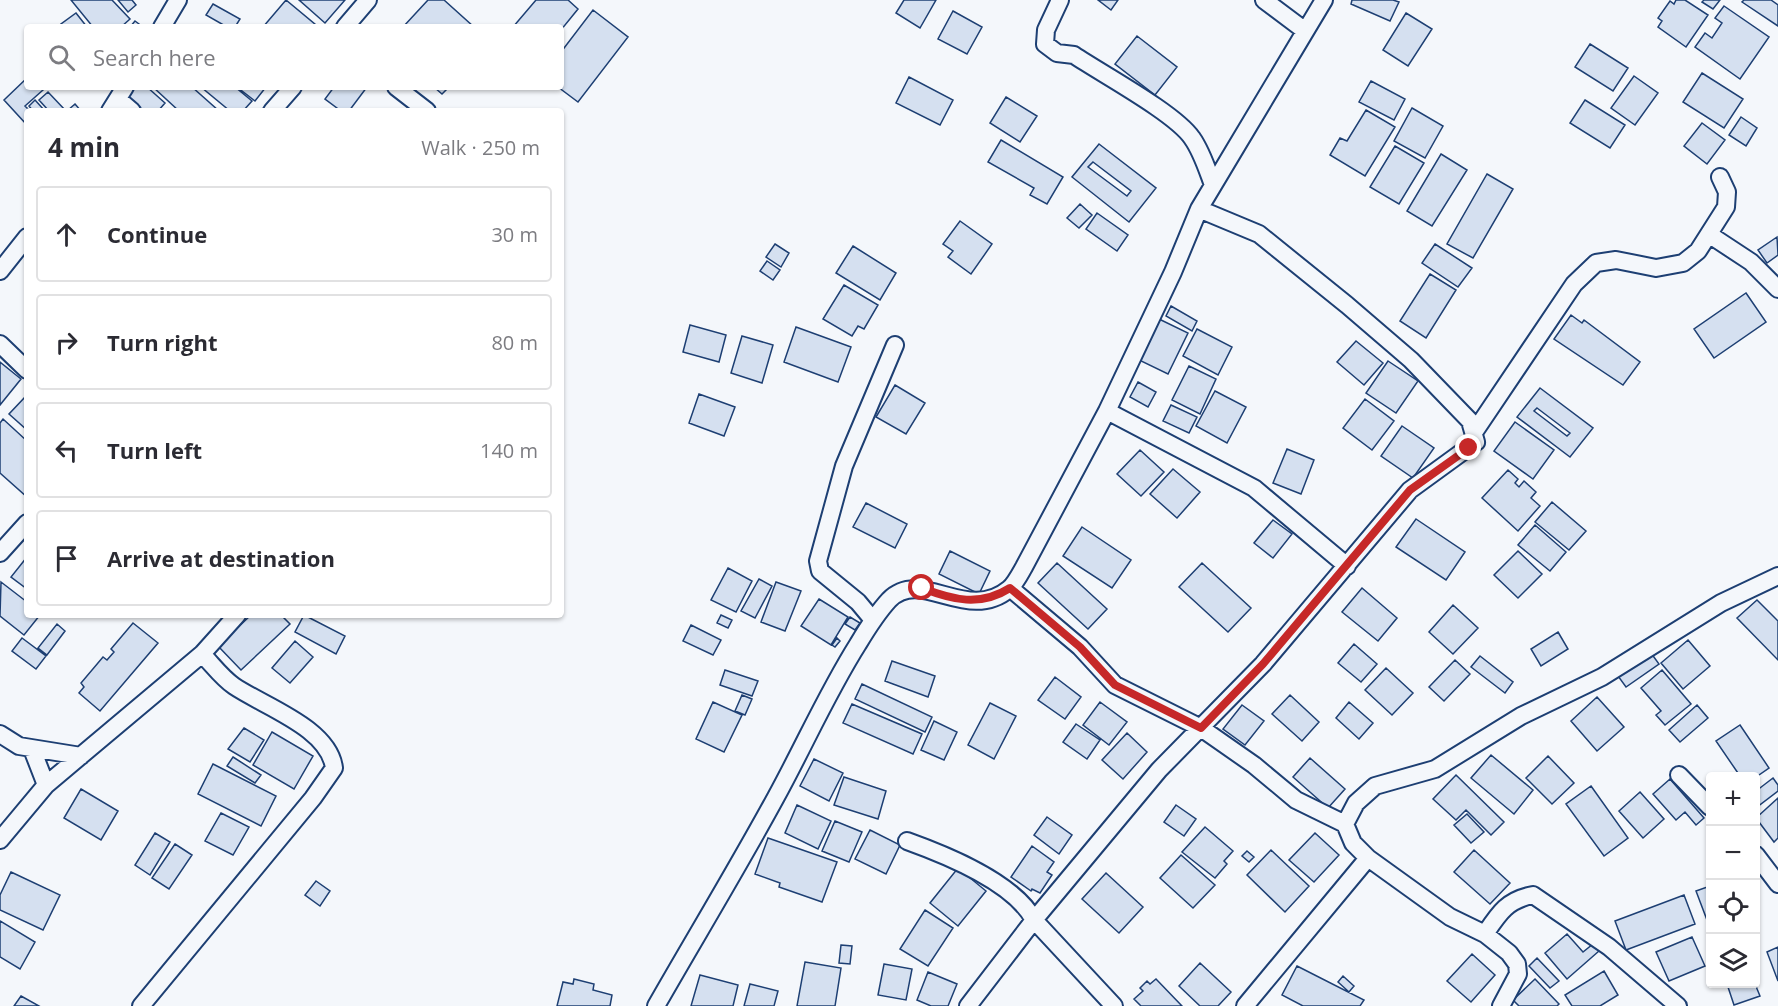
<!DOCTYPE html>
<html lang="en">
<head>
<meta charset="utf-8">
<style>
	body { margin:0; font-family:"Open Sans",sans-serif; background:#f7f7f7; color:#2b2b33 }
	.controls { position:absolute; right:18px; bottom:18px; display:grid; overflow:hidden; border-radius:6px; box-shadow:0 2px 4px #0004 }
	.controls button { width:54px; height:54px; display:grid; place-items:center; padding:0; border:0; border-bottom:2px solid #e1e1e2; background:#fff; color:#2b2b33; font:30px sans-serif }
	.stop { position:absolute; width:18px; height:18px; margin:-14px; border:4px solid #c62828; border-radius:50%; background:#fff }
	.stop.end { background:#c62828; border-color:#fff; box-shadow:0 2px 6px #0008 }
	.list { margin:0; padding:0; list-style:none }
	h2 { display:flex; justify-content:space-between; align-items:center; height:78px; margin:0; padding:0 24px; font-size:26px }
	h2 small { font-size:20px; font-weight:400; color:#7c7c81 }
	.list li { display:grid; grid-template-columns:39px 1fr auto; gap:18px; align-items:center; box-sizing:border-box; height:96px; margin:0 12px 12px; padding:0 12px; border:2px solid #e1e1e2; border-radius:6px }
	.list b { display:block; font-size:22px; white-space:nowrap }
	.list em { font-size:20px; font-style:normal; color:#7c7c81 }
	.icon { flex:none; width:33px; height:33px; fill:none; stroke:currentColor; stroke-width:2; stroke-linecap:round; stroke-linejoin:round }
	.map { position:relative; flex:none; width:1778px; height:1006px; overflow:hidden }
	.search { position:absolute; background:#fff; box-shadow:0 2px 4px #0004; left:24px; top:24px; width:540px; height:66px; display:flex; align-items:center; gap:15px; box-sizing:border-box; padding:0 21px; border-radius:6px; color:#7c7c81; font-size:22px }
	.panel { position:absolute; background:#fff; box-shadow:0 2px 4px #0004; left:24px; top:108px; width:540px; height:510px; border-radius:6px }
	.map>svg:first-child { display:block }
	.building { fill:#d5e0f0; stroke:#1d3f73; stroke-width:1.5; fill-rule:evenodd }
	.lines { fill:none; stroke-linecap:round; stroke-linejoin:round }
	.street-casing { stroke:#1d3f73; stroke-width:20 }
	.street { stroke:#f4f7fb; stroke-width:16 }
	.route { stroke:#c62828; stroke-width:8 }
</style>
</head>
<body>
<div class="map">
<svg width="1778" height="1006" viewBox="0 0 1778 1006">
	<rect width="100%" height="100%" fill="#f4f7fb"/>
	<path class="building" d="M71,0H112L130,19L121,27H93Z
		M118,0H132L136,5L128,12Z
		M286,0L316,25L315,27H263Z
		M299,0H345L325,23Z
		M428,0H444L474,27H403Z
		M536,0H568L578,9L561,30V27H513Z
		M904,0H936L920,28L896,13Z
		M1098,0H1118L1111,10Z
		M1352,0H1393L1399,2L1390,21L1351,4Z
		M1676,0H1685L1708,15L1686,47L1658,27L1662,21L1658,18L1670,1L1674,4Z
		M1704,0H1720L1713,9L1702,2Z
		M1744,0H1771L1778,5V26L1742,2Z
		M213,4L240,19L235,27H227L206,15Z
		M1724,6L1769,37L1740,79L1695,47L1705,33L1712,38L1722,23L1715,18Z
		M593,10L628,37L578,102L558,87H561V52Z
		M953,11L982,27L967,54L938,39Z
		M76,13L87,27H63L61,24Z
		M1406,13L1432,29L1408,66L1383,50Z
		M135,21L143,27H130Z
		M1137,36L1177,67L1155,95L1115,64Z
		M1590,44L1628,68L1613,91L1575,67Z
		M1702,73L1743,99L1724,128L1683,102Z
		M1634,76L1658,93L1635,125L1611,108Z
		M909,77L953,100L940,125L896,103Z
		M27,78V87H40L43,90L25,106L30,111H27V125L4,100Z
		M1371,81L1405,99L1394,120L1359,102Z
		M133,87H147L165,103L158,111H142L125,96Z
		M153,87H192L219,111H179Z
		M201,87H235L252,101L243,111H230Z
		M237,87H266L255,101Z
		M334,87H367L349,111H341L325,99Z
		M434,87H449L442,94Z
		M48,92L66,111H49L39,100Z
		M1006,97L1037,116L1020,142L990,123Z
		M35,100L45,111H33L29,106Z
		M1585,100L1625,125L1610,148L1570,123Z
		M75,104L81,111H67Z
		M1412,108L1443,126L1425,158L1394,141Z
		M1366,110L1395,127L1365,176L1330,155L1340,138L1347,141Z
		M1741,117L1757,128L1746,146L1729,135Z
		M1702,123L1725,140L1707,164L1684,146Z
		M1001,140L1063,177L1047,204L1030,195L1034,188L988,162Z
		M1099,144L1156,188L1129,222L1072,177ZM1093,162L1131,191L1127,196L1088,167Z
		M1395,146L1424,163L1399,204L1370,187Z
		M1441,154L1467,170L1432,226L1407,211Z
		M1487,174L1513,189L1473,258L1447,244Z
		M1080,204L1092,215L1079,228L1067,218Z
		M1097,213L1128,235L1117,251L1086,229Z
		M960,221L992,244L971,274L948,257L953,251L943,244Z
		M1777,237L1778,255L1767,263L1758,250Z
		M775,244L789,253L781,267L766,257Z
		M1435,244L1472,268L1458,287L1422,263Z
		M853,246L896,273L880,300L836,273Z
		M767,261L780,270L773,280L760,271Z
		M1430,274L1456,290L1426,338L1400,321Z
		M844,285L878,305L864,329L858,326L852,336L823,319Z
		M1746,293L1766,322L1714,358L1694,329Z
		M1171,306L1197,321L1192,331L1166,316Z
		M1571,315L1582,323L1584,320L1640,362L1623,385L1554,339Z
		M1159,319L1188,333L1168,374L1139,360Z
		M690,325L726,335L719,362L683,352Z
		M796,327L851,347L838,382L784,362Z
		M1197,329L1232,347L1218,375L1183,356Z
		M742,336L773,345L762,383L731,373Z
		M1356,341L1383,363L1364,385L1337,362Z
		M1388,361L1418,381L1396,413L1366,393Z
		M0,362L21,379L0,405Z
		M1189,366L1216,379L1200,414L1172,400Z
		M1138,382L1156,392L1148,407L1130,397Z
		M895,385L925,403L906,434L876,417Z
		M1540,388L1593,428L1570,457L1517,417ZM1537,408L1570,433L1567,436L1534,411Z
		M1215,391L1246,407L1227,443L1196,426Z
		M699,394L735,407L724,436L689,423Z
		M27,395V430L9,414Z
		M1365,399L1394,421L1372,450L1343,428Z
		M1171,405L1197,417L1189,433L1163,421Z
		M3,419L27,441V497L0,473V423Z
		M1515,422L1554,450L1533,479L1494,451Z
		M1402,426L1434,448L1413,478L1381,456Z
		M1287,449L1314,460L1301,494L1273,483Z
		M1140,450L1164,472L1141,496L1117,474Z
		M1173,469L1200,492L1177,518L1150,494Z
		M1508,470L1518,479L1515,483L1519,487L1524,481L1536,492L1531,498L1540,506L1518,531L1482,498Z
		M1552,502L1586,531L1569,550L1535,522Z
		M866,503L907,524L895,548L853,527Z
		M1416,519L1465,552L1446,580L1396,547Z
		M1273,520L1292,534L1273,558L1254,543Z
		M1535,525L1566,552L1550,571L1518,545Z
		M1082,527L1131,560L1112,588L1063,556Z
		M950,551L990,571L979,594L939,574Z
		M1518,551L1542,574L1518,598L1494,575Z
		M27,557V589L11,577Z
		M1057,563L1107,609L1088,629L1038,583Z
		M1202,563L1251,608L1228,632L1179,587Z
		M728,568L752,581L736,612L711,600Z
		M759,579L772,586L755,618L741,611Z
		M1,582L27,602V615H40L24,635L0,616Z
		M776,582L801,591L785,631L761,622Z
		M1362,588L1397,618L1378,641L1342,612Z
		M819,599L848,617L831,645L801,626Z
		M1757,600L1778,621V660L1737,618Z
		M1453,605L1478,628L1453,654L1429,632Z
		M251,615H281L290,624L241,670L218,646Z
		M304,615L345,636L336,654L295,632Z
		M721,615L732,620L728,628L717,623Z
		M850,617L860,623L855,630L845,624Z
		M133,623L158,643L100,711L79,693L84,687L81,683L103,657L107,660L114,652L111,649Z
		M57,624L65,631L47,655L38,648Z
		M691,625L721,640L713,655L683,641Z
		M1558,632L1568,649L1541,666L1531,649Z
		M22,638L46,656L36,669L12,651Z
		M837,638L840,641L835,647L832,645Z
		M1688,640L1710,666L1683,689L1661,663Z
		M295,641L313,657L290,683L272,668Z
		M1354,644L1377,664L1361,682L1338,663Z
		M1651,653L1659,664L1626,687L1618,676Z
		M1480,656L1513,682L1505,693L1471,667Z
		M1455,660L1470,674L1444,701L1429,687Z
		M892,661L935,676L928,697L885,681Z
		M1386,668L1413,693L1392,715L1365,690Z
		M725,670L758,681L752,696L720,685Z
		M1662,670L1691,704L1665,725L1656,715L1661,711L1641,688Z
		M1055,677L1081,697L1065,719L1038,700Z
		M862,684L932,717L925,732L855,699Z
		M742,695L752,699L745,715L735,711Z
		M1290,695L1319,722L1302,741L1272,714Z
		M1597,697L1624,727L1597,751L1571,721Z
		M713,702L742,715L724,752L696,739Z
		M1100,702L1127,722L1109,745L1083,725Z
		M1349,702L1373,723L1359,739L1336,718Z
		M990,703L1016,716L994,759L968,745Z
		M852,704L922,734L913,754L843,723Z
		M1242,705L1264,721L1245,745L1223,729Z
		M1697,705L1708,718L1680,742L1669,730Z
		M934,721L957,732L944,760L921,750Z
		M1076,724L1100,740L1087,759L1063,742Z
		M1740,725L1769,768L1756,777L1740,776L1716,741Z
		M244,728L264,740L250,762L228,749Z
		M272,732L313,756L294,789L253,765Z
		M1127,733L1147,752L1123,779L1102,760Z
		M1491,755L1533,790L1514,814L1471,778Z
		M1548,756L1574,783L1552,804L1526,778Z
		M233,757L261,775L255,783L227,766Z
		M1310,758L1345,789L1328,808L1293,777Z
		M814,759L843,773L829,801L800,786Z
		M213,764L276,796L261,826L198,794Z
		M1456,775L1504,822L1491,835L1466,810L1456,820L1433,799Z
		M844,777L886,791L878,819L834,805Z
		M1773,778L1778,785V791L1757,807L1756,791Z
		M1670,779L1704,818L1696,825L1685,812L1676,820L1653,794Z
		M1591,786L1628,838L1604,856L1566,804Z
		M81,789L118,811L101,840L64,818Z
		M1640,792L1664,819L1643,838L1619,811Z
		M1778,798V838L1774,842L1756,818Z
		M797,805L831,821L818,849L785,833Z
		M1176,805L1196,819L1184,836L1164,822Z
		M221,813L249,827L233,855L205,841Z
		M1467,814L1484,832L1471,843L1454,825Z
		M1047,817L1072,835L1059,854L1034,835Z
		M835,821L862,832L849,862L822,851Z
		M1205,827L1233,851L1224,861L1227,864L1215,878L1182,852Z
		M870,830L900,845L886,874L855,859Z
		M155,833L170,842L150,875L135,865Z
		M1315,833L1339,855L1314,882L1289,860Z
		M768,838L837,862L822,902L779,887L780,883L755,874Z
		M175,844L192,855L169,889L152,878Z
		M1032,846L1054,862L1047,872L1052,875L1040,893L1032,889L1031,891L1011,877Z
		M1271,850L1309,886L1285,912L1247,875Z
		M1474,850L1510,883L1490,904L1454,872Z
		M1247,851L1254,857L1249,862L1242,856Z
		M1181,855L1215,885L1193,908L1160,878Z
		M958,868L986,891L958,926L930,903Z
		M11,872L60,895L43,930L0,910V895Z
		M1106,873L1143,907L1119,933L1082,899Z
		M316,881L330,891L320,906L305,895Z
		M1710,886V919L1707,920L1696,891Z
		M1684,895L1695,924L1626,950L1615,921Z
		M925,910L953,928L928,966L900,949Z
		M0,921L35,942L20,969L0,957Z
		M1567,934L1583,952L1593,944L1599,951L1567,979L1545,953Z
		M1692,937L1705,966L1669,981L1656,952Z
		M841,945L852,946L850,964L839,963Z
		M1778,947V981L1767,952Z
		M1472,954L1495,975L1471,1002L1447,981Z
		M1537,958L1559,981L1550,988L1529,966Z
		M805,962L841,968L835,1006H797Z
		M1200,963L1231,992L1218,1006H1200L1179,986Z
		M884,964L912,969L906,1000L878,995Z
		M1297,966L1364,1000L1360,1006H1303L1282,995Z
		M1604,971L1618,995L1600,1006H1572L1565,995Z
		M928,972L957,984L948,1006H931L917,1000Z
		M700,975L738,985L733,1006H691Z
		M1343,976L1354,986L1349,992L1338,982Z
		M574,979L594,984L593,990L612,995L610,1006H557L563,982L573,984Z
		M1156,979L1182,1006H1141L1134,999L1143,991L1140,988L1147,981L1150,984Z
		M1535,979L1559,1004L1557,1006H1519L1513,1000Z
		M750,984L778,991L774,1006H744Z
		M1727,984H1755L1760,996L1734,1005Z
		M21,996L39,1006H14Z"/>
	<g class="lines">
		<g class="street-casing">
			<path id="street" d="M1060,0L1046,30L1045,44L1057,53L1074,55C1102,74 1175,113 1192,138C1202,152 1207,169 1213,185
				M1264,0L1304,30
				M162,27L178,0
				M345,27L368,0
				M396,87L427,111
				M118,99L132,111
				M110,111L125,87
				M272,111L293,87
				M1710,235L1751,262L1778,289
				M0,271L27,237
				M0,344L27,370
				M1107,411L1254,488L1347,566
				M1475,431L1574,284L1596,263L1616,260L1656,268L1683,263L1698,251L1726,207L1727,192L1720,177
				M0,553L27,523
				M1010,588L1080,647L1115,685L1201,728L1254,765L1296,800L1345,824L1353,843L1368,858L1450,917L1485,934L1509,953L1517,964L1518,974L1501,1006
				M873,620L858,602L820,571L818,561L844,466L895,345
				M0,734L19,746L81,756
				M32,749L46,785
				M1679,775L1710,807
				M1345,824L1356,803L1375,786L1435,769L1521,716L1602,677L1721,603L1778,576
				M0,840L46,785L202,654L237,615
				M907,841C946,855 1014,882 1034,920L1114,1006
				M1756,855L1778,884
				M1485,934C1499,913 1507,900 1533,895L1609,947L1678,1006
				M141,1006L313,798L334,768C329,728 265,707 234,686C222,678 212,664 202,654
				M656,1006C696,936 738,867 776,797C804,746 827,693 858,644C867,629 877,613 889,600C921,567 967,624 1009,589C1015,584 1020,574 1024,567L1107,411L1173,272L1199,209L1324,0
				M968,1006L1034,920L1159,770L1263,664L1410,490L1476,442L1470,421L1411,360L1347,305L1259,234L1199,209
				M1245,1006L1368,858"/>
		</g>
		<use href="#street" class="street"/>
	</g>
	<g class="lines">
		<path class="route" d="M922,588C953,600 980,607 1010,588L1080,647L1115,685L1201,728L1263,664L1410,490L1469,448"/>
	</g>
</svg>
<div class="controls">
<button>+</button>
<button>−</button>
<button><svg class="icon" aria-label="locate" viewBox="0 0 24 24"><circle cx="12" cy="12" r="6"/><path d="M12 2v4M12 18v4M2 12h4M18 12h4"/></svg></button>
<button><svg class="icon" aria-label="layers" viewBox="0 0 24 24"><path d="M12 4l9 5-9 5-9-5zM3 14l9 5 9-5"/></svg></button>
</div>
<div class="stop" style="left:922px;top:588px"></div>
<div class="stop end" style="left:1469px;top:448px"></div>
<div class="search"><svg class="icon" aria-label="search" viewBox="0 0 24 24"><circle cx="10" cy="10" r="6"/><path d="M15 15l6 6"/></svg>Search here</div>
<section class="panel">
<h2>4 min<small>Walk · 250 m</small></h2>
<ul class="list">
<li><svg class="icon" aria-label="ahead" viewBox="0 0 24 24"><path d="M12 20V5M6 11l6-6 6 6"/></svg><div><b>Continue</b></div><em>30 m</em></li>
<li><svg class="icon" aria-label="right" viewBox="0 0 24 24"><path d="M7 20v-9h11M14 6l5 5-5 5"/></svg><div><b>Turn right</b></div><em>80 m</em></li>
<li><svg class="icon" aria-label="left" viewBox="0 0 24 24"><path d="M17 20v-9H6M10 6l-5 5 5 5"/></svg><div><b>Turn left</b></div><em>140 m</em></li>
<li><svg class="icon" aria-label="arrive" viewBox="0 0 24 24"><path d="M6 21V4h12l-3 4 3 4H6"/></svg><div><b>Arrive at destination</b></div></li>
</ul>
</section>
</div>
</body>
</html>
